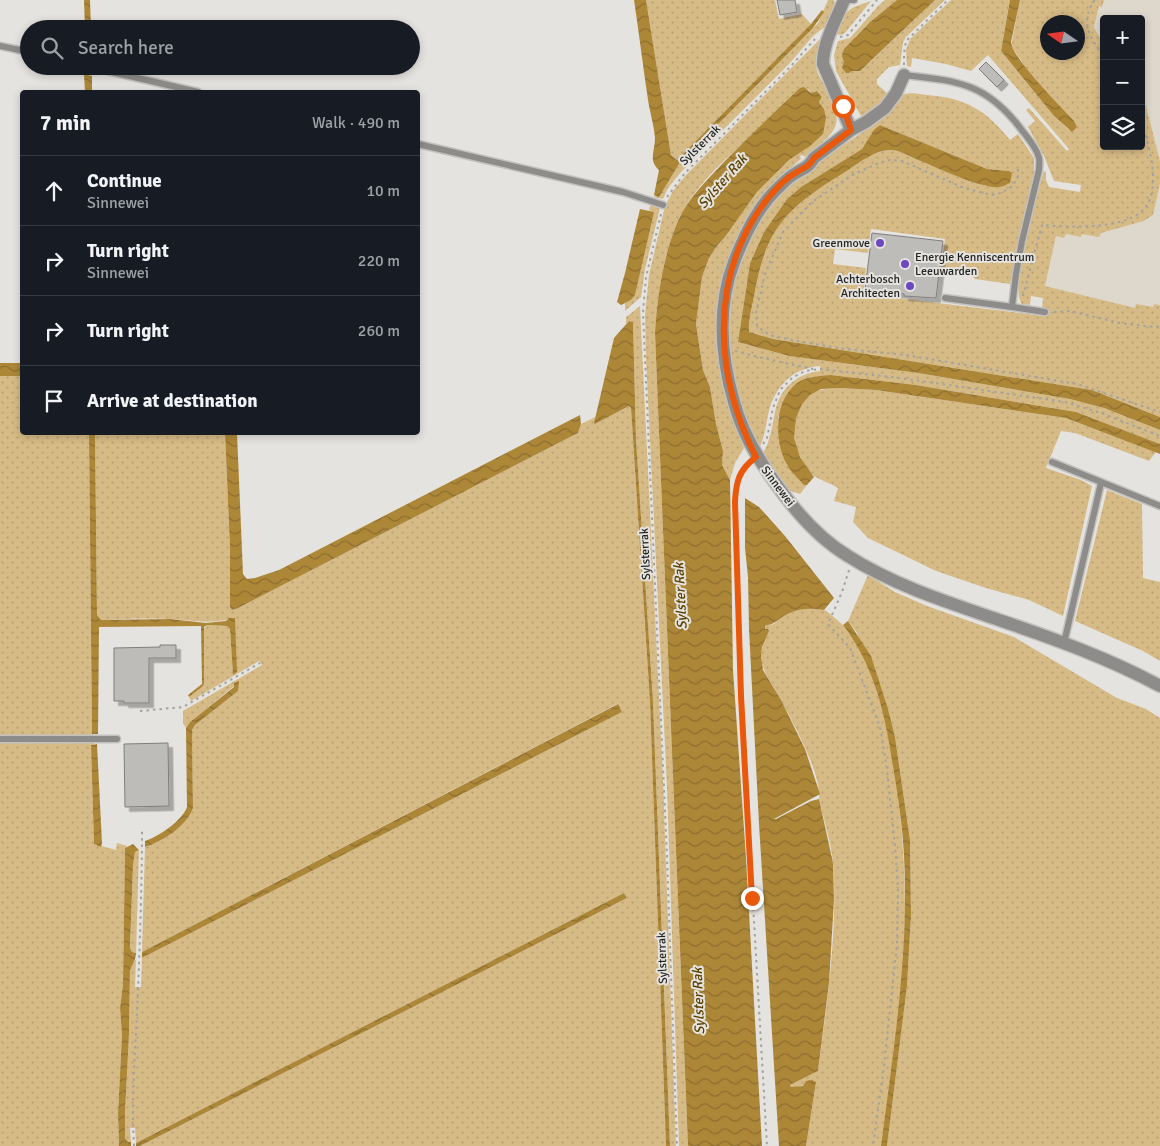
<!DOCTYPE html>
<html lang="en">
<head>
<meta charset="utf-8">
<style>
	body { margin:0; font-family:Signika,sans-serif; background:#242831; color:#f1f3f6 }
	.controls { position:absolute; right:15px; top:15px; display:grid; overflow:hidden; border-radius:5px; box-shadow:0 2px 8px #0003 }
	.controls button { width:45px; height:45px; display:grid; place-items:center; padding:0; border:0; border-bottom:1px solid #363941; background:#171b24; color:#f1f3f6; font:25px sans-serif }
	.compass { position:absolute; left:1040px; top:15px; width:45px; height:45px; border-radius:50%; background:#171b24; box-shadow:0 2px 8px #0003; rotate:283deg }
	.stop { position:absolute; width:15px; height:15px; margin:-11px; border:4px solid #ea580c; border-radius:50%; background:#fff }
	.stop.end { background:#ea580c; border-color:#fff; box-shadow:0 1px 5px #0008 }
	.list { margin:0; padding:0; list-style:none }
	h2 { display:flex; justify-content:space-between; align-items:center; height:65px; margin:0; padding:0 20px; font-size:21px }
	h2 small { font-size:16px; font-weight:400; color:#9ea1a6 }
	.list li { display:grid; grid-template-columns:32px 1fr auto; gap:15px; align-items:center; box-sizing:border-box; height:70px; padding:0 20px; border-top:1px solid #363941 }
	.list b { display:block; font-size:19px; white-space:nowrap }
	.list p { margin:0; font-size:16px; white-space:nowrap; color:#9ea1a6 }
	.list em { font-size:16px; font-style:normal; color:#9ea1a6 }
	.icon { flex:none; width:28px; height:28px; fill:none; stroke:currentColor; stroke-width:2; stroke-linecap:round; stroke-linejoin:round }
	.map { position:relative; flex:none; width:1160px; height:1146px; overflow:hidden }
	.search { position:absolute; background:#171b24; box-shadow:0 2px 8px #0003; left:20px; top:20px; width:400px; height:55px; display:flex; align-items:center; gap:12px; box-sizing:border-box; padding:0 18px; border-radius:28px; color:#9ea1a6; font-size:19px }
	.panel { position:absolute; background:#171b24; box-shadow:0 2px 8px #0003; left:20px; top:90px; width:400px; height:345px; border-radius:5px }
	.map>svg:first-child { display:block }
	.built { fill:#ddd7cc }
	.grass { fill:url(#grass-dots); fill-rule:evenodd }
	.water { fill:url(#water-waves) }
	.building { fill:#bebcb8; stroke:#807e7b; filter:url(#shadow) }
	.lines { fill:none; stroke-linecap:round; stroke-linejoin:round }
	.service-casing { stroke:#c2c1bd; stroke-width:9 }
	.minor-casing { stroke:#c2c1bd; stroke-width:15 }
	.path { stroke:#a3a29f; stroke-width:2; stroke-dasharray:2.5 4; stroke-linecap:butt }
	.service { stroke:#8d8c8a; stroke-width:6 }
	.minor { stroke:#8d8c8a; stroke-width:12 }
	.route { stroke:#ea580c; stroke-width:6 }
	.poi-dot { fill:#6d48c1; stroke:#e5e3df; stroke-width:2 }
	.labels { text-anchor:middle; stroke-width:4; stroke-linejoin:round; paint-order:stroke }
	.street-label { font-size:12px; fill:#252523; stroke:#e5e3df }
	.poi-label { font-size:12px; fill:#252523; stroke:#e5e3df; text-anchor:end }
	.water-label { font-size:14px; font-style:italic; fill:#5b4100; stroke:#e5e3df }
</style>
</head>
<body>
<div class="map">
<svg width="1160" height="1146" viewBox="0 0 1160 1146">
	<defs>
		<pattern id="grass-dots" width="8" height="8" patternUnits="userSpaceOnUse" patternTransform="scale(1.25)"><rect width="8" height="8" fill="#d7bb86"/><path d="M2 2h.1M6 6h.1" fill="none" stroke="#b8a173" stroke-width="1.8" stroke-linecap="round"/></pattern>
		<pattern id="water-waves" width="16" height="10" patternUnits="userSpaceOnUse" patternTransform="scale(1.25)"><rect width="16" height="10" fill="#ad8738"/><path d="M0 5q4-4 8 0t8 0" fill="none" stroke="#8d6e2f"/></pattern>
		<filter id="shadow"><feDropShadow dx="4.5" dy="4.5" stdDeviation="0" flood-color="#0004"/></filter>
	</defs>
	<rect width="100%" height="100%" fill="#e5e3df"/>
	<path class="built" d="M1104,0H1160V161L1146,106L1141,98V19H1104V45L1094,27L1099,6H1102Z
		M1160,184V305L1154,304L1153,307L1135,309L1045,286L1056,236L1065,234L1081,237L1082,234L1101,233L1144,221L1153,215Z"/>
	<path class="grass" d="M646,0H775L779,19L802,14L811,24L677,160L671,155Z
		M828,0H834L835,5L826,26L813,36L789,64L681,172L668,188L663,199L654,197L655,195L659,196L679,164L818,23Z
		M885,0H897L870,22L855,37L852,71L870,62L935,0H945L906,37L903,42L900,65L889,67L877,79V84L889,95C884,104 872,116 861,116L836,71L834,55L838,41L850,38L879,5Z
		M951,0H1010L1001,51L1054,116L1070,131L1011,46L1020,0H1104L1102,7L1099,6L1094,27L1104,45V146H1141V98L1146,106L1160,161V184L1153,215L1144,221L1101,233L1099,237L1082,234L1081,237L1066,234L1064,238L1056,236L1045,286L1135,308L1136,304L1153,307L1154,304L1160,305V417L1092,390L773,339L749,332C748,319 753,304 755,291C767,224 791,206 845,171C858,163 874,151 890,150C905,149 922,162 936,167C952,174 969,180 986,186L1009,171L987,169L880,125L862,149L801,187L787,199L764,232L750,263L738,342L789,356L918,373L1070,399L1104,408L1160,430V444L1076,412L916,385L831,375L810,377L778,417V433L786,464L804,484L807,485L800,494L790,491L761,456C764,451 768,445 769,439C772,430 773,421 775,412C780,388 796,374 820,371V366C795,368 778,383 770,407C766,421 766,435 759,448C721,374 716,281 767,211C789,180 825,157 857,136C871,127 883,118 894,104C897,101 900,95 905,94C911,92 921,94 927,95C966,98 986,110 1010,140L1018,134L1034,158V173L1010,284L975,279L968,272L941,269L945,239L871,229L868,253L835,249L833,264L866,268L863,294L1044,316L1045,310L1042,309L1043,298L1031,296L1030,305L1022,304C1009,291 1037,191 1044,171L1046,172V180L1049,187L1080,192L1081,185L1054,181L1044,156L1028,127L1035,121L1026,110L1029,108L1067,151L1069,149L988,55L971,71L946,64L912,58L911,67L907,66L906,50L910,39ZM1048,22H1078V52H1048Z
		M871,1L845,33L841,35L837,34C845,10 846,9 871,1Z
		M821,38H823C820,45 816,53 816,61C815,69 819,76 823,83C845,125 841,128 805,157L802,155L800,156L801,159C786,172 770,185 758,201C747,215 740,232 733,248C705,317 715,381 744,448L735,463L730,480L722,465L723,451L716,424L710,387L703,370L696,324L702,277L709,258L717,246L725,237L757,192L789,160L799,153L824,109L819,102L822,97L817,91L811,93L808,89C768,123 708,166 683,211C665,244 657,295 655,333L688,1146H679L667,787L646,359L645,315L649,275L665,206L673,191L686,175Z
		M651,204L660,208L645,269L641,297L625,311V303L631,300L635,295L653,212L649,210Z
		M640,306L663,779L676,1146H670L653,702L636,439L633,322L629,321L626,324V317Z
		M0,376H22V432L89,433L92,734L94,736H0Z
		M840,388L876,390L1066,418L1156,452L1149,461L1075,433L1061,431L1046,468L1081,480L1092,486L1063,616L1029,600L986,588L936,571L868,538L853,522L856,507L834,501L838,488C832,484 817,479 813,475C805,467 795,450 794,438C792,424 798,403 810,395C818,388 830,389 840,388Z
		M629,406L631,408L650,702L666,1146H140L627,898L624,893L136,1143L135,1128H130L131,1142H128L125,1138V1113L129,1034L130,971L131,965L136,959L135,987H141L142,958L622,712L617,704L142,952L145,847C162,842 187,826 193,808L192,730L195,725L238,691V682L234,683V686L190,722L186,728L183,723V711L262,665L259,661L191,701L189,697L202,687L204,684L203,630L207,625L227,626L230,629L233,674L235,618C208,625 195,620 169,619C146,618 124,619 101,620L97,615L95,433H225L230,548V607L232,610L238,608L578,433L581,424L595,417V424Z
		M1107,490L1142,504L1143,578L1160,582V661L1143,651L1075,621Z
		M868,575L895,592L927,606L1014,637L1117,698L1146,709L1160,718V1146H887L907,986L911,916L910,840L895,737L857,633L848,621Z
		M805,608C810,609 818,608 824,610C828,611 832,616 836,619C894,665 906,844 905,916C904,993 891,1070 881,1146H806L816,1082L797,1087H791L790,1085L818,1071C827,1005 838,929 833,863C831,842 824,820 819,799C822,772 788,713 774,688C768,677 762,670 761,656C761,647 765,639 769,631L765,629V626L774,624L779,618L790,612Z
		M0,742H94V744L91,745L94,844L116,850L117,843L127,846L125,848L123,984L120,1008L122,1035L118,1113L119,1146H0Z
		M139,850L136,953L132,952L130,948L133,865L135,852Z"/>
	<path class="water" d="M84,0H90L91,29H85Z
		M634,0H646L671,155L677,160L811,24L822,10L824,12L813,28L679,164L659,197L654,195L659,170C648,161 655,151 655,138C654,125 650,113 648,100C643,67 639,33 634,0Z
		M897,0H935L860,71H852L849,73H846L842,68L844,62L842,56L844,49L870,22Z
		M1010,0H1020L1011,42C1011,57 1062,108 1074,121L1077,127L1072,132L1054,116L1001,51Z
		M84,74L92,76V92H85Z
		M804,87L811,93L817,91L822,97L819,102L824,109L826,118L823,134L810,146L789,160L757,192L725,237L717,246L709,258L702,277L696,324L703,370L710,387L716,424L723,451L722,465L730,480L733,670L746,858L762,1146H688L655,333C657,295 665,244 683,211C693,194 708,179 722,164C747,138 774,113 800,88Z
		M880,125L987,169L1009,171L1012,173L1010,183C1007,184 1003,187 999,187C982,189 938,168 921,161C911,157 902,151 892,150C877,149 860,162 848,170C792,205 767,223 755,291C753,304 748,319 749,332L773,339L1092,390L1160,417V430L1104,408L1070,399L918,373L789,356L738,342L750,263L764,232L787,199L801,187L862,149L874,130Z
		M640,209L654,212L635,295L631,300L621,305L617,302L625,273Z
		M629,321L633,322L636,439L653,702L670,1146H666L650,702L631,408L629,406L595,424L594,423L614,338Z
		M0,363H22V376H0Z
		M831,375L916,385L1076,412L1160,444V454L1066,418L876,390L840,388L821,389L810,395L802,404L796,418L794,438L800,457L814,477L807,485H804C798,478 790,471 786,463C774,439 774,401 797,383C807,376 819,376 831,375Z
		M580,415L581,424L578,433L238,608L232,610L230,607V548L225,433H237L243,574L247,579L255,578L279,570Z
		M89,433H95L97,615L101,620L170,619L206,623L226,621L229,618H235L237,672L233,675L230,629L227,626L207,625L204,627V684L202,687L189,697L188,695L202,684L201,626L99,627L98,734H92Z
		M745,498L759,507L785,536L834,598L824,610C803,607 793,609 775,622C773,624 768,625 765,626V629H768L769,631L762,647L761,656L763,670L781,700L805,749L820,794L774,819H776L811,801L819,799L833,863L834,900L829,983L818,1071L790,1085L791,1087L803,1086L806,1081L812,1080L816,1082L806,1146H779L759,824L749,629L748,577L745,548Z
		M848,621L871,656L888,709L895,737L910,840L911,916L907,986L887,1146H881C894,1045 911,943 903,841C901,816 897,790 893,766C885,714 875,667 843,625Z
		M239,681L238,691L195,725L192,730L193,808C187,826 162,842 145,847V841C158,837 183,820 187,807L186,728L190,722L234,687V683Z
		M618,704L622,712L142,958V952Z
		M97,744L102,843L101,847L94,844L91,745Z
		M133,844L139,850L135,852L133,865L130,948L132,952L136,953C136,960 132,964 130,971L129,1034L125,1113V1138L128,1142H131V1146H119L118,1113L122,1035L120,1008L123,984L125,848Z
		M624,893L627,898L140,1146H136V1143Z"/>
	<path class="building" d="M777,0H795L797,12L780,15Z
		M986,62L1004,80L997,87L979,69Z
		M872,233L943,241L936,298L904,296V294L865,289Z
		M160,645H176V658H149V703H124V701H114V648L160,647Z
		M168,743L169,806L125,807L124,744Z"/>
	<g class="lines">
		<g class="service-casing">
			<path id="service" d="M851,0H854
				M0,46L29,52
				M86,66L198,92
				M904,75C958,81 986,83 1021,129C1027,137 1037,148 1039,158C1040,162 1039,166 1039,170L1022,241L1016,274L1012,307L945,298
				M418,144L623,192L663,205
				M1012,307L1045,312
				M1052,462L1160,506
				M1064,643L1101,483
				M0,739H117"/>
		</g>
		<g class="minor-casing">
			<path id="minor" d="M844,0C836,20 823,42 823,64L851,130
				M904,75L896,93L885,108L866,122L851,130L814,158C809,167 804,168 796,173C790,176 785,181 780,186C758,206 745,234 734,262C717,307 721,357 734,402C742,432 756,456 774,481C794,510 818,538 848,556C895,586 950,603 1002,621C1055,639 1110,659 1160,686"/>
		</g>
		<path class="path" d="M1095,0C1079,21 1090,39 1104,56
			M840,37L848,35L877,0
			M904,65V53L906,41L948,0
			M1018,169V176L1013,186L1001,193L992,195L964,188L902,161L890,160L879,163L854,174L812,202L783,232L765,274L756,313L757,325L763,331L773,336L797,341L845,349L906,355L1077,384L1160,412
			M667,197L685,173L791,66L815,39
			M661,214L646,277L643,313L667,857L677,1146
			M1023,296L1042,225C1069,227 1131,231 1147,205C1160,184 1149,143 1141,122
			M1054,312L1070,311L1120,323L1155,327L1160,326
			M735,351L758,357L813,369
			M763,444L767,438L773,408L780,390L792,378L805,371L819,369L900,378L1065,402L1101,413L1160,436
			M748,463L739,477L735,502L741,696L767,1146
			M849,570L842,592L828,624L850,648L880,727L887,769L895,846L898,888L897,944L884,1066L873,1146
			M140,711L183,707L260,663
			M134,1146C131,1094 136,1042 138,990C140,937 142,883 142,830"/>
		<use href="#service" class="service"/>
		<use href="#minor" class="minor"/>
	</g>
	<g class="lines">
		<path class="route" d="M752,898L741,696L735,502C736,481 739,470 756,457C716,378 708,282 762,206C770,195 784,179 797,172C805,167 809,167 814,158L851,130L843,106"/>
	</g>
	<g class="poi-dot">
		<circle cx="880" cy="243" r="5"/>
		<circle cx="905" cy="264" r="5"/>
		<circle cx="910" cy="286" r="5"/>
	</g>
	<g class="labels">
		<g class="street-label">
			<text transform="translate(700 145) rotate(-45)" y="4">Sylsterrak</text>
			<text transform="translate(778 486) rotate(53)" y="4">Sinnewei</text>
			<text transform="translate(645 554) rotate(-93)" y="4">Sylsterrak</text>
			<text transform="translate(662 958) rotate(-92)" y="4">Sylsterrak</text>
		</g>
		<g class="poi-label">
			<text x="870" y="247">Greenmove</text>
			<text x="915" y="261" text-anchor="start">Energie Kenniscentrum<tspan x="915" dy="14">Leeuwarden</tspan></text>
			<text x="900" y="283">Achterbosch<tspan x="900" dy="14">Architecten</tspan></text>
		</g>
		<g class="water-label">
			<text transform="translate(722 181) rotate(-49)" y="5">Sylster Rak</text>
			<text transform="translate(680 596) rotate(-93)" y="5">Sylster Rak</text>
			<text transform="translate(698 1001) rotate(-92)" y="5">Sylster Rak</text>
		</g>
	</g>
</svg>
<div class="controls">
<button>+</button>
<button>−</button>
<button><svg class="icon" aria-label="layers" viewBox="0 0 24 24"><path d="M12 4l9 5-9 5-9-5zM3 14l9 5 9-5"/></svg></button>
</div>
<svg class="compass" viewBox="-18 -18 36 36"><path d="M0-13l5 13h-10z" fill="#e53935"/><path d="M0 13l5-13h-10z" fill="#9ea1a6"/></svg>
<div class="stop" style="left:843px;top:106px"></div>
<div class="stop end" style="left:752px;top:898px"></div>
<div class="search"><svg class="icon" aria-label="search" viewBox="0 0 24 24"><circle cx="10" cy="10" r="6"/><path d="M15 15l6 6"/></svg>Search here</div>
<section class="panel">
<h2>7 min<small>Walk · 490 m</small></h2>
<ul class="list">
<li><svg class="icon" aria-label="ahead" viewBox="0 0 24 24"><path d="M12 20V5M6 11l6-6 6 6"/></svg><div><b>Continue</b><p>Sinnewei</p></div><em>10 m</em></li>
<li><svg class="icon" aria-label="right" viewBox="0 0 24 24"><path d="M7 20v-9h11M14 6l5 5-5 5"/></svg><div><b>Turn right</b><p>Sinnewei</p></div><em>220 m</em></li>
<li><svg class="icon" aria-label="right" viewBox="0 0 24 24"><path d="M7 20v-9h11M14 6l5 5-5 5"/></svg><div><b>Turn right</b></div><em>260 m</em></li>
<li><svg class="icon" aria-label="arrive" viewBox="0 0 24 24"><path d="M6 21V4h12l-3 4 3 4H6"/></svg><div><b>Arrive at destination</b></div></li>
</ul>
</section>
</div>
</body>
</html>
